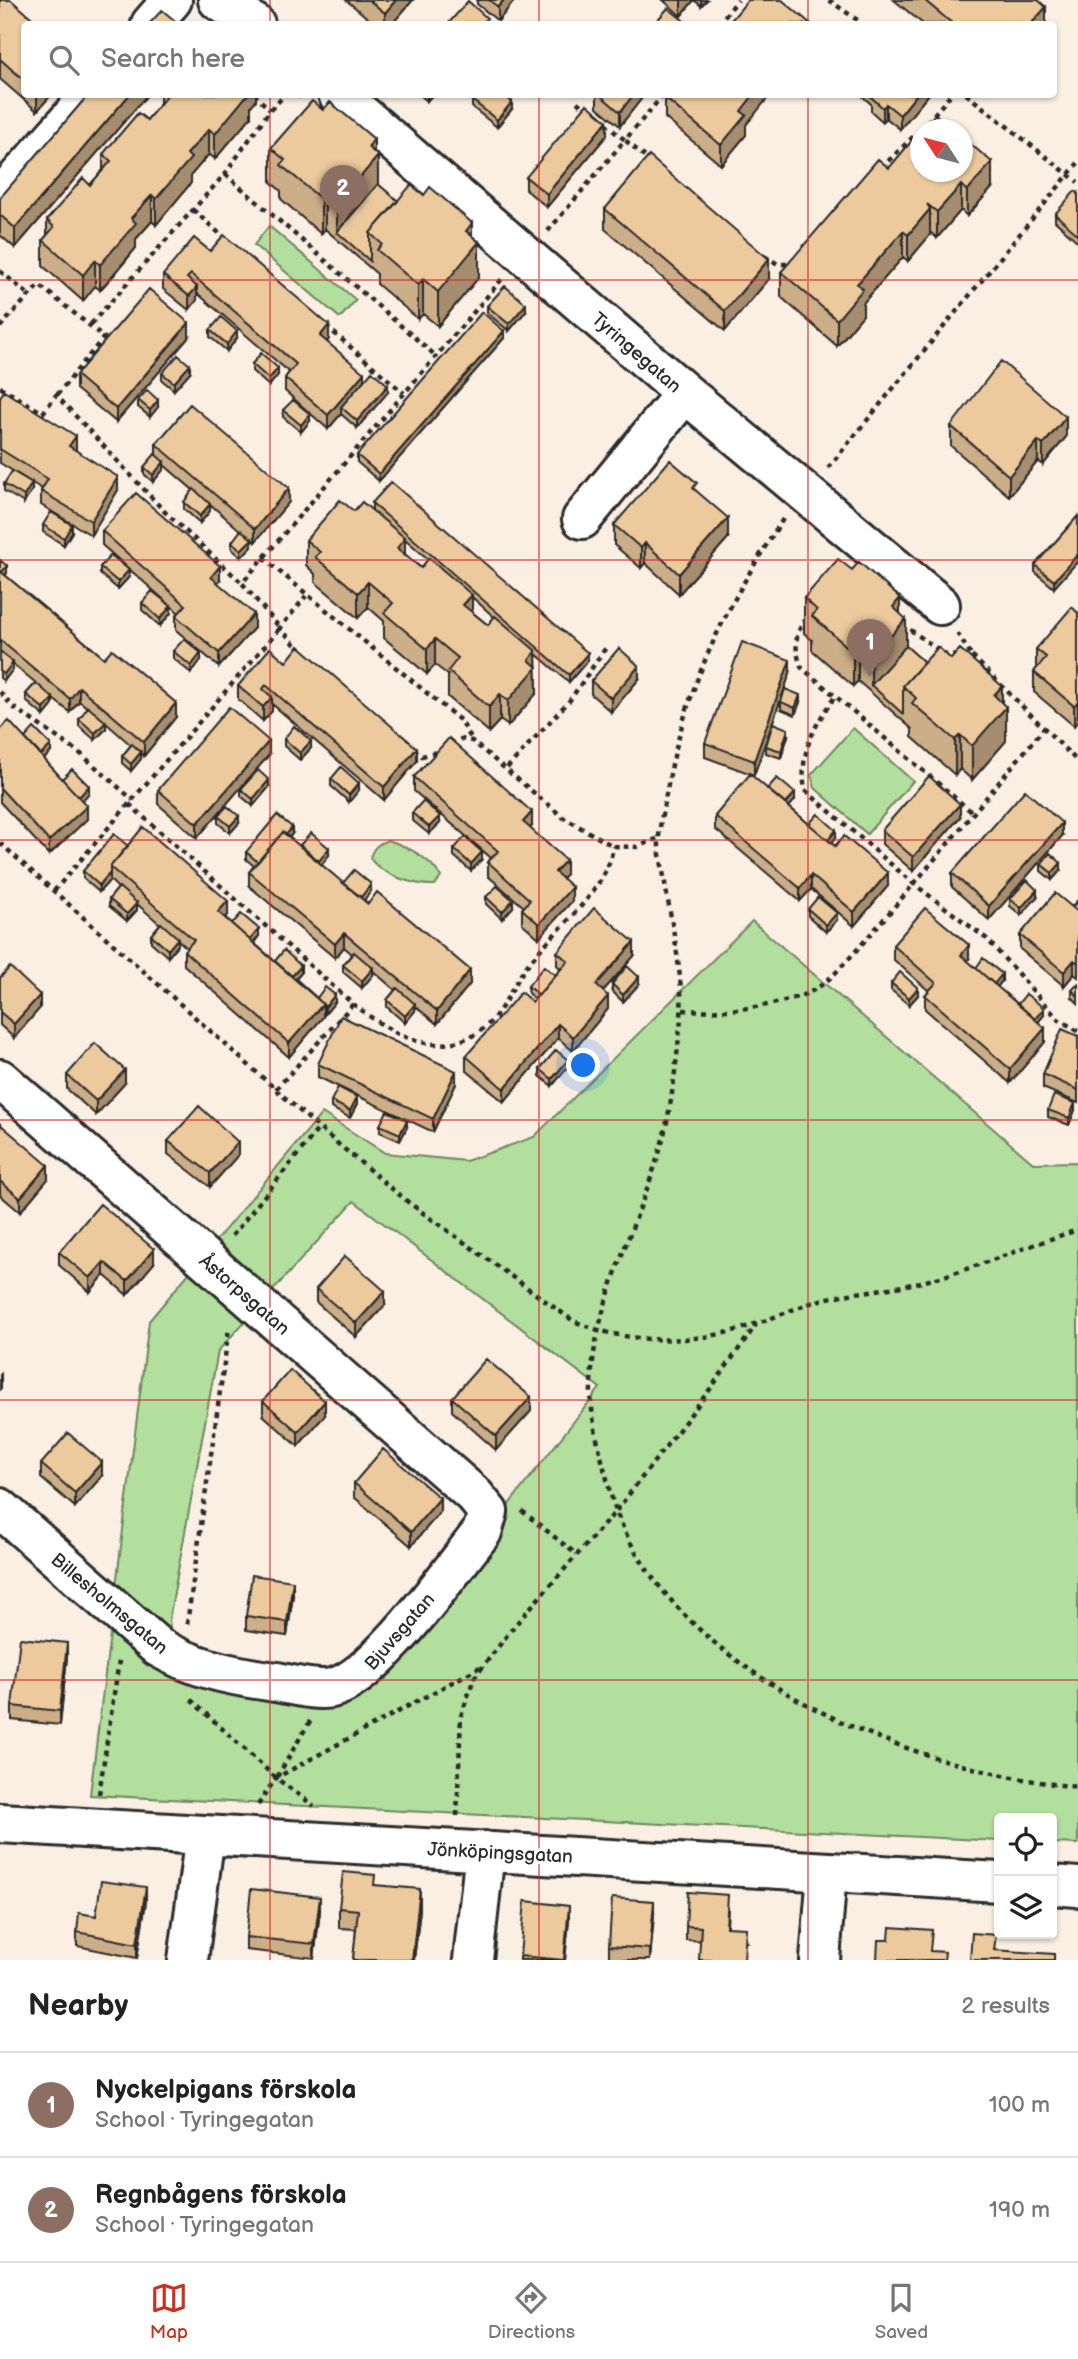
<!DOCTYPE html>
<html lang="en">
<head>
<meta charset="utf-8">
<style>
	body { margin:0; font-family:"Balsamiq Sans",sans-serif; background:#f6f6f6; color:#222 }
	.controls { position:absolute; right:21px; bottom:21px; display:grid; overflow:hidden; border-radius:7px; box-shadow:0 2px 5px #0004 }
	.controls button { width:63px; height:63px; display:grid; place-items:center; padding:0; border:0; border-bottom:2px solid #e0e0e0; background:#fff; color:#222; font:35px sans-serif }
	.compass { position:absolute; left:910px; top:119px; width:63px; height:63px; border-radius:50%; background:#fff; box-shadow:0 2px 5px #0004; rotate:306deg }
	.you { position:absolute; left:584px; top:1066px; width:24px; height:24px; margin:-18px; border:5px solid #fff; border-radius:50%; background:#1a73e8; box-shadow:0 0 0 10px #1a73e833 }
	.badge { display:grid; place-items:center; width:46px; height:46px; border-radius:50%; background:#c8321e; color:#fff; font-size:23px; font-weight:700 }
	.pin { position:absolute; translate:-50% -58px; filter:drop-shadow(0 2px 4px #0008) }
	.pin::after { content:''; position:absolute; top:37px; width:24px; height:21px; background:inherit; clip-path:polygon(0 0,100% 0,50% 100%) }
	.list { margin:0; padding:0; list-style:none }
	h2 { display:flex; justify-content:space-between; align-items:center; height:91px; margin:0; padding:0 28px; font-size:30px }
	h2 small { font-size:23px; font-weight:400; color:#767676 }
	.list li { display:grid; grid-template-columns:46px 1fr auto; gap:21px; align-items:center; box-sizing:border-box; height:105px; padding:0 28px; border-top:2px solid #e0e0e0 }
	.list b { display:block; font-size:26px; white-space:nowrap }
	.list p { margin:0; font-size:23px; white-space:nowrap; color:#767676 }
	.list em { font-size:23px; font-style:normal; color:#767676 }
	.icon { flex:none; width:38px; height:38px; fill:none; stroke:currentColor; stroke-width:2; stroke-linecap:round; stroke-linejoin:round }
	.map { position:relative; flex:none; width:1078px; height:1960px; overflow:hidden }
	.search { position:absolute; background:#fff; box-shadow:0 2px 5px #0004; left:21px; right:21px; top:21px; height:77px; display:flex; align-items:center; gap:18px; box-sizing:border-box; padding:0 24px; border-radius:7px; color:#767676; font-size:26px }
	.sheet { height:301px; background:#fff }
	nav { display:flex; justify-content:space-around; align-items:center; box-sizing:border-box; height:98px; border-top:2px solid #e0e0e0; background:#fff; font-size:19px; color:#767676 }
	nav a { display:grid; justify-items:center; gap:4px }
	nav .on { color:#c8321e }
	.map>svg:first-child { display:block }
	.green { fill:#b2df9d; stroke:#6e8564; stroke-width:2; fill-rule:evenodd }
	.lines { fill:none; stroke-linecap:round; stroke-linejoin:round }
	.minor-casing { stroke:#2b2b2b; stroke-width:44 }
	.path { stroke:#2b2b2b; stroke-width:4.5; stroke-dasharray:5 5; stroke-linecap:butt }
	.minor { stroke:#fff; stroke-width:38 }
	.wall { fill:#ccae88; stroke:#2b2b2b; stroke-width:2; fill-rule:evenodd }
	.shaded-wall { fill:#a68d6f; stroke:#2b2b2b; stroke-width:2 }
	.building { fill:#edca9e; stroke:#2b2b2b; stroke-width:2 }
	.grid { fill:none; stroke:#d62828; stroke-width:2; stroke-opacity:0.55 }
	.labels { text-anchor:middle; stroke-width:6; stroke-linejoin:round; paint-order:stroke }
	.street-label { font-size:19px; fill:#2b2b2b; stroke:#fff }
</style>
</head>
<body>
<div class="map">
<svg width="1078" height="1960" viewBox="0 0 1078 1960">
	<rect width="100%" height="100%" fill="#faefe2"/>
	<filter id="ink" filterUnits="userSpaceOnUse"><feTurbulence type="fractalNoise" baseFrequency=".0143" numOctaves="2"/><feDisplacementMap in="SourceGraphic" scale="14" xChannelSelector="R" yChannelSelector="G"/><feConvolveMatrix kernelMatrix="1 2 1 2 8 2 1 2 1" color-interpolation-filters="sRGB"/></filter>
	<g filter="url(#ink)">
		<path class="green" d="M269,226L356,300L340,318L254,245Z
			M853,728L913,781L867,834L815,788L811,775Z
			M388,840C409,847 430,858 441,877L435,885C416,886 381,875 370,858C373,847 378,844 388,840Z
			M752,921L1033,1163L1078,1162V1844L1052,1843V1818H999V1841L90,1795L149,1321L322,1113L385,1153L466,1161L534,1137ZM354,1201L600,1388L355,1701L231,1692L178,1678L169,1620L218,1351Z"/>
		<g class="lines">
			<g class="minor-casing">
				<path id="minor" d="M218,0L255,24
					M151,24L172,0
					M338,94L685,393L940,605
					M0,198L92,94
					M582,519L685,393
					M0,1079L474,1495L488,1512L482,1532C452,1569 375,1679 332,1688C314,1692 288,1683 269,1681C228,1675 194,1668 158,1647L0,1508
					M0,1823L999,1882
					M1052,1885L1078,1887
					M188,1960L205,1835
					M473,1960L485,1851
					M820,1960L827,1872"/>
			</g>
			<path class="path" d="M829,0L863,24
				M718,24L738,0
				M254,94L270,110
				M297,94L304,101
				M966,94L1078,182
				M577,102L587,110
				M605,124L625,140L664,94
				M921,130L951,94
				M881,168L920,130
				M225,174L436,356
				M193,210L227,240
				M548,231L625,140L650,161
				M764,256L778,264H791
				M0,271L29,295
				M91,324L225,174L270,110L286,94
				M326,326L404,393
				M0,327L39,285L104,337L57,395
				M0,387L43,413L56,395L165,512L242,583
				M828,468L1078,163
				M783,519C725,608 686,684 667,790C664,805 660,822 659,837C658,850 662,864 664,877C671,923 686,982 680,1028C676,1065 672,1103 663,1139C641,1221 594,1299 591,1385C590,1414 598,1444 605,1472C609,1485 611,1499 616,1511C681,1679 912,1770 1078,1787
				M263,558L461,721L472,740
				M807,618C793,634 795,648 801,667L973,813
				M902,624L946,655L972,656L1078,762
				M957,633L971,655
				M302,652L280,628L306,596
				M0,692L13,707L81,754L133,800
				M834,698C813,727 799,754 805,790L914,884L987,939L1058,1019L1078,1031
				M451,745L461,739L472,741L564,818L613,846L637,847L659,838
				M414,749L422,756L440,751
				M507,768L570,700L607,646
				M129,804L353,1004C386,1029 422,1055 465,1039C496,1028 507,996 523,971C549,933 608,893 613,846
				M0,843L319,1128L408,1202L572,1320C628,1346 701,1345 758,1323C782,1315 803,1304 828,1298C856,1292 884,1290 912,1284C969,1272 1022,1247 1078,1230
				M54,891L280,628L242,583L502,279
				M683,1010C725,1012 768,1009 808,993C833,982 859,946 877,927C934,861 989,794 1045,727
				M276,1089L353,1004
				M232,1236L319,1128
				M522,1511L576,1554
				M187,1624L229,1328
				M191,1700L276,1778L314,1806
				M277,1777L310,1721
				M99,1794L119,1661
				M258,1805L276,1778L480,1667
				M457,1816L461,1716L474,1678L515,1625L616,1511L711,1388L756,1325"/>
			<use href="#minor" class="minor"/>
		</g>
		<path class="wall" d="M0,0L24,24V94H52L37,111L0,79Z
			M346,0H413L392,24H375Z
			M477,0H515L498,21L477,4Z
			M663,0H707L701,6L694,0L681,16Z
			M894,0H1038L1046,24H923Z
			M89,94H148L15,248L0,235V198Z
			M160,94H256V100L251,106V117L215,159L209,154L191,175V183L156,225L152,221L136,239V248L115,274L100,290L95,286L83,301L43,266V240L47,235V220L90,185L103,170V154L147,120L160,104Z
			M419,94H433L427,101Z
			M597,94H645L620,126L597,107Z
			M860,94H929L900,129L886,118L883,122L871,111V104Z
			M665,98L746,125V135L721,165L665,118Z
			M472,100L512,109L497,127L472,107Z
			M607,135L547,207L526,190V177Z
			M271,148L374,153L378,184L398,201L472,236L479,277L438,326L423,314L418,319L377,284V274L325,229L321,234L281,199V191L271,182Z
			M889,168L992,188L967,216L961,210L937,238L930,232V235L908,261L903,257L863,303V315L837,346L781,297V272Z
			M1078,193V242L1055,221V214Z
			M605,209L769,279L725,331L605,229Z
			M210,251L329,339L327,342L364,380L388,392L357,428L341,414L328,429L285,391V378L289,372L197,293V300L189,310L163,289V275Z
			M487,306L526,311L509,331L487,313Z
			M210,330L237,338L227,351L210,337Z
			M189,337L116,422L76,389V375Z
			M504,338L379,481L357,462V455Z
			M252,364L278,375L269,386L252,371Z
			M190,372L174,390L162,380V373Z
			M0,397L75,450L118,490L91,535L41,505V491L42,489L0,463Z
			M138,400L158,407L150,417L138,407Z
			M283,410L310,421L301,432L283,417Z
			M951,426L1066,437L1043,465L1038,461L1009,496L951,446Z
			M156,444L289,502L255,542L252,540V546L241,557L232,549V542L241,531L210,504V511L200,523L184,509V502L193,490L164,465V469L153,482L144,474V467L156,455Z
			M4,484L32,490L24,503L4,491Z
			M372,503L588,660L569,682L536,654L537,693L508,726L500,720L489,732L448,697V675L435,665L427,674L384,638V621L368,607L358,618L315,582V574L306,565V540L354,511L372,510ZM405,539L428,559L421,568L405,554ZM472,597L494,617L488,625L472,612Z
			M1078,516L1054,588L1035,572V565Z
			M43,525L72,532L64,545L43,532Z
			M614,525L728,538L679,594L645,563L641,568L614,545Z
			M102,531L220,580L217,582L254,628L219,667L176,630V616L179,613L102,545Z
			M0,560L7,573L5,575L104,658L176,717L144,756L141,753V759L131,771L122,763V756L131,745L106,723V729L95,740L79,726V719L88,708L79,701L70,712L53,699V705L44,716L26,701V694L36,683L13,664V669L4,681L0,678Z
			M100,567L129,577L118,589L100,574Z
			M804,598L900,614L906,646L924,662L1002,703L1006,741L972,780L960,769L955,775L912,737V729L858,681L853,686L812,650V640L804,633Z
			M142,603L171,613L160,626L142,610Z
			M1078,613L1074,726L1034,692V672L1036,669V649Z
			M173,651L201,660L191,673L173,658Z
			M286,662L417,761L384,800L272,704V711L263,721L238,699V686Z
			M790,673L754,775L705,757V743Z
			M639,679L611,712L591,694V681Z
			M781,702H800L795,715L781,709Z
			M0,729L25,738L51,752L44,759L62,779L89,793L82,800L87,819L49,855L0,802Z
			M788,736L781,758L766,753V746Z
			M284,739L311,748L300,760L284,746Z
			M269,755L197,838L158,804V790Z
			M414,777L532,826L530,828L566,874L561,878L572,901L539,938L522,923V909L524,907L488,876V862L491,858L414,791Z
			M331,779L359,790L349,802L331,786Z
			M269,787L253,806L241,796V789Z
			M767,789L795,800L789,807L809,824L836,837L831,843L888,886L854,926L811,889L800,901L715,829V816Z
			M412,813L440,823L429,834L412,820Z
			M218,816L239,823L230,833L218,823Z
			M960,817L913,871L882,844V830Z
			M292,834L289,838L300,847V845L329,855L321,865L343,883L371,891L364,900L470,984L437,1024L415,1006V1011L405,1023L387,1007V1000L395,990L373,971V975L362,988L343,972V965L352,954L344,947L335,958L249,886V872L254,866L246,859V852Z
			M1062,836L989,920L952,887V873Z
			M128,846L228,915L225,918L233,924L259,936L254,943L275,961L301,973L296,979L317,998L335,1002L325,1014L323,1012V1017L289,1057L184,965V951L187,948L178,940V945L168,957L151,942V935L160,924L137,904V910L127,921L109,906V899L118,888L110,880L99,892L83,878V871Z
			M454,849L482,859L471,871L454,856Z
			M1041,864L1061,870L1052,880L1041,871Z
			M486,897L513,907L502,919L486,904Z
			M1037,897L1021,915L1010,906V899Z
			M1078,900V977L1074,974L1064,986L1020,949V935L1072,907Z
			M808,909L837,920L826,932L808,916Z
			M893,945L969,959L967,961L976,968L1002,981L997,987L1018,1004L1044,1015L1038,1022L1045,1042L1010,1083L925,1009V995L929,991L893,959Z
			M557,952L634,956L603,991L608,1009L573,1051L558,1038L504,1102L466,1070V1056L532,1002L535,999L528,993V986L555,975L561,969L557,965Z
			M0,978L40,1008L14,1038L0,1025Z
			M891,983L918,995L909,1005L891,990Z
			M612,984H639L623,1002L612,991Z
			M1078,984V1003L1072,997V990Z
			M1078,1036V1103L1043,1088V1074Z
			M318,1064L456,1084L433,1132L318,1077Z
			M568,1067L552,1086L540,1076V1069Z
			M67,1075L125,1083L96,1115L67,1089Z
			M331,1101L357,1104L350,1118L331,1108Z
			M1048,1110H1075L1069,1125L1048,1117Z
			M0,1124L48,1179L20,1212L0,1195Z
			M380,1125L407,1127L400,1141L380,1132Z
			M168,1141L238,1155L210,1187L168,1154Z
			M59,1252L154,1263L127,1295L104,1275L90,1292L59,1265Z
			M316,1289L385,1305L356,1337L316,1302Z
			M452,1398L531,1411L496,1450L452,1411Z
			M263,1401L325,1415L298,1446L263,1415Z
			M41,1464L102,1476L75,1507L41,1478Z
			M354,1483L440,1512L411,1546L354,1497Z
			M293,1595L287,1636L246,1630V1616Z
			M67,1657L60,1725L12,1720V1706Z
			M375,1885L420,1909L414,1960H353L356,1929L339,1928V1908Z
			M146,1901L137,1958L77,1946V1932L96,1916Z
			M728,1908L727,1927L746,1942L686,1940V1926Z
			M320,1911L314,1958L246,1950V1937Z
			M654,1914L650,1960H609V1946Z
			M569,1920L565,1960H520V1956Z"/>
		<path class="shaded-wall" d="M396,0H413L392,24H385V13Z
			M504,0H515L498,21V7Z
			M681,0H694L681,16Z
			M701,0H707L701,6Z
			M1046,7V24H1031Z
			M37,94H52L37,111Z
			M130,94H148L15,248V228Z
			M245,94H256V100L251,106V117L215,159V134Z
			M427,94H433L427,101Z
			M634,94H645L620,126V112Z
			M754,94H771L746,125V135L721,165V145L741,111Z
			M917,94H929L900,129V115Z
			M512,102V109L497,127V120Z
			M886,104V118L883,122V108Z
			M607,121V135L547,207V194Z
			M209,129V154L191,175V183L156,225V199L187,154Z
			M374,139V161L378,156V191L337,232V205L368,147Z
			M992,162V188L967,216V191Z
			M961,185V210L937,238V212Z
			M152,195V221L136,239V248L100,290V265L131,218Z
			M325,195V229L321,234V199Z
			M930,209V235L908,261V235Z
			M472,223V251L479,242V277L438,326V292L466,231Z
			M903,231V257L863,303V315L837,346V320L857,284Z
			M769,259V279L725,331V311Z
			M95,260V286L83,301V275Z
			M423,279V314L418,319V285Z
			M197,287V300L189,310V296Z
			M526,304V311L509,331V324Z
			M189,323V337L116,422V409Z
			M329,325V339L320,350V336Z
			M237,331V338L227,351V344Z
			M504,331V338L379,481V474Z
			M190,365V372L174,390V383Z
			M278,368V375L269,386V379Z
			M364,373V387L341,407V414L328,429V415Z
			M388,385V392L357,428V421Z
			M158,400V407L150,417V410Z
			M310,414V421L301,432V425Z
			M1066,417V437L1043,465V445Z
			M76,436V450L69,460V446Z
			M1038,441V461L1009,496V476Z
			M164,462V469L153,482V475Z
			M118,477V490L91,535V521Z
			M32,483V490L24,503V496Z
			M289,488V502L255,542V529Z
			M210,504V511L200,523V516Z
			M728,518V538L679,594V574Z
			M72,525V532L64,545V538Z
			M405,538V564L397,548Z
			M252,539V546L241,557V550Z
			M645,543V563L641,568V548Z
			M1078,554V561L1054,588V581Z
			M7,566V573L0,581V574Z
			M220,566V580L211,590V577Z
			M129,570V577L118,589V582Z
			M368,582V607L358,618V593Z
			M472,595V620L463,605Z
			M900,598V625L906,619V653L871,685V658L893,607Z
			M171,606V613L160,626V619Z
			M254,614V628L219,667V653Z
			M435,639V665L427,674V649Z
			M858,646V681L853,686V652Z
			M536,651L537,693L508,726V701L529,660Z
			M201,653V660L191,673V666Z
			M588,653V660L569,682V675Z
			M790,660V673L754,775V761Z
			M13,662V669L4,681V674Z
			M639,666V679L611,712V698Z
			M1002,686V712L1006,707V741L972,780V746L994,695Z
			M79,687V701L70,712V699Z
			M500,694V720L489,732V707Z
			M800,695V702L795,715V708Z
			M272,697V711L263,721V707Z
			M53,698V705L44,716V709Z
			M1078,701V721L1074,726V706Z
			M176,703V717L144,756V742Z
			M106,722V729L95,740V733Z
			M788,729V736L781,758V751Z
			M960,735V769L955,775V740Z
			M269,741V755L197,838V824Z
			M311,741V748L300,760V753Z
			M51,745V752L41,762V755Z
			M417,748V761L384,800V787Z
			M141,752V759L131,771V764Z
			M269,780V787L253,806V799Z
			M359,783V790L349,802V795Z
			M89,786V793L79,804V797Z
			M795,793V800L784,813V806Z
			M960,804V817L913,871V857Z
			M87,806V819L49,855V841Z
			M532,812V826L523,836V822Z
			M239,816V823L230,833V826Z
			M440,816V823L429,834V827Z
			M1062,823V836L989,920V906Z
			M292,827V834L261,872V865Z
			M836,830V837L826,850V843Z
			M329,848V855L319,868V861Z
			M482,852V859L471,871V864Z
			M566,860V874L555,886V872Z
			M1061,863V870L1052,880V873Z
			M110,873V880L99,892V885Z
			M888,873V886L854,926V912Z
			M811,875V889L800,901V888Z
			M371,884V891L361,904V897Z
			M572,887V901L539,938V924Z
			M1037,890V897L1021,915V908Z
			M513,900V907L502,919V912Z
			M228,901V915L218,925V912Z
			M137,903V910L127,921V914Z
			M837,913V920L826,932V925Z
			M259,929V936L249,948V941Z
			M344,933V947L335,958V944Z
			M178,938V945L168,957V950Z
			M634,942V956L596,999V985Z
			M969,945V959L961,969V955Z
			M1074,960V974L1064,986V972Z
			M301,966V973L291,984V977Z
			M373,968V975L362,988V981Z
			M470,970V984L437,1024V1011Z
			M1002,974V981L993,992V985Z
			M639,977V984L623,1002V995Z
			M918,988V995L909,1005V998Z
			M40,995V1008L14,1038V1024Z
			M335,995V1002L325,1014V1007Z
			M608,996V1009L573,1051V1037Z
			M323,1004V1017L289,1057V1043Z
			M415,1004V1011L405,1023V1016Z
			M1044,1008V1015L1034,1027V1020Z
			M558,1024V1038L504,1102V1089Z
			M1045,1028V1042L1010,1083V1069Z
			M568,1060V1067L552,1086V1079Z
			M125,1070V1083L96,1115V1101Z
			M456,1071V1084L433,1132V1119Z
			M357,1097V1104L350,1118V1111Z
			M1075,1103V1110L1069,1125V1118Z
			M407,1120V1127L400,1141V1134Z
			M238,1142V1155L210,1187V1173Z
			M48,1165V1179L20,1212V1198Z
			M154,1249V1263L127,1295V1281Z
			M104,1262V1275L90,1292V1278Z
			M385,1291V1305L356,1337V1323Z
			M1,1374V1388L0,1389V1375Z
			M531,1397V1411L496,1450V1436Z
			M325,1401V1415L298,1446V1432Z
			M102,1462V1476L75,1507V1493Z
			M440,1498V1512L411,1546V1532Z
			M293,1581V1595L287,1636V1622Z
			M67,1643V1657L60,1725V1711Z
			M146,1887V1901L137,1958V1944Z
			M420,1889V1909L414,1960H412Z
			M320,1897V1911L314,1958V1944Z
			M654,1901V1914L650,1960V1949Z
			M569,1906V1920L565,1960H564Z"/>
		<path class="building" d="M0,0H11L39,24H24V80L0,59Z
			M369,0H396L385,13Z
			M489,0H504L498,7Z
			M748,0H782L811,24H728Z
			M924,0H1038L1046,7L1031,24H953Z
			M468,1L487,18L482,24H448Z
			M668,8L688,24H654Z
			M162,10L179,24H149Z
			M89,94H130L15,228L0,215V198Z
			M248,94L215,134L209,129L187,154L191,158L156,199L152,195L131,218L136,223L100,265L95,260L83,275L43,240L54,227L47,220L83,178L90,185L111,161L103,154L138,113L147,120L168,94Z
			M477,94H503L512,102L497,120L472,100Z
			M599,94H634L620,112Z
			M668,94H754L741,111L746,115L721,145L665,98Z
			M873,94H917L900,115L886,104L883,108L871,97Z
			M312,101L323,110L330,102L374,139L368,147L378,156L337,205L325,195L321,199L281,165L285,160L271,148Z
			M587,104L607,121L547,194L526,177Z
			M935,114L953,130H922Z
			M920,131V172H962V137L992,162L967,191L961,185L937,212L927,204L930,209L908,235L903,231L857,284L863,289L837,320L781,272L878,159L889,168Z
			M649,156L769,259L725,311L605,209Z
			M378,184L398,201L370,233V261L337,232Z
			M411,185L424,195L430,187L472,223L466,231L479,242L438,292L423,279L418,285L377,250L382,244L370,233Z
			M1075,191L1078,193V235L1055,214Z
			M224,235L329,325L320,336L364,373L328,415L285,378L296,364L191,274L187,278L197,287L189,296L163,275L194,238L210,251Z
			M505,286L526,304L509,324L487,306Z
			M149,289L189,323L116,409L76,375Z
			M482,312L504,331L379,474L357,455Z
			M221,317L237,331L227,344L210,330Z
			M261,353L278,368L269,379L252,364Z
			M178,355L190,365L174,383L162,373Z
			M1001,361L1066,417L1043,445L1038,441L1009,476L951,426Z
			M372,371L388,385L357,421L341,407Z
			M147,390L158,400L150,410L138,400Z
			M4,391L76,436L69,446L118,477L91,521L41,491L48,479L0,449V397Z
			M293,400L310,414L301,425L283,410Z
			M190,404L289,488L255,529L156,444Z
			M155,454L164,462L153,475L144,467Z
			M670,460L697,483L693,488L728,518L679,574L645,543L641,548L614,525Z
			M12,471L32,483L24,496L4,484Z
			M391,482L588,653L569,675L372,503Z
			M194,489L210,504L200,516L184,502Z
			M136,493L220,566L211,577L254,614L219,653L176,616L186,605L102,531Z
			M340,500L354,511L362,502L405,538L397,548L421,568L429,558L472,595L463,605L488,625L495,616L536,651L529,660L537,667L508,701L500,694L489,707L448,671L458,658L435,639L427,649L384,613L393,603L368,582L358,593L315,557L320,552L306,540Z
			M51,512L72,525L64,538L43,525Z
			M1078,516V554L1054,581L1035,565Z
			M241,530L252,539L241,550L232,542Z
			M111,555L129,570L118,582L100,567Z
			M838,559L852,570L859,562L900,598L893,607L906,619L871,658L858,646L853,652L812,616L817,610L804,598Z
			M0,560L7,566L1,572L0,571Z
			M0,571L104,658L112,649L176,703L144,742L79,687L70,699L0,640Z
			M152,591L171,606L160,619L142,603Z
			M1072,607L1078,613V701L1074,706L1034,672L1046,657L1036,649Z
			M184,639L201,653L191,666L173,651Z
			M742,642L790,660L754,761L705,743Z
			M299,646L417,748L384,787L266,685L263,689L272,697L263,707L238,686L270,648L286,662Z
			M906,646L924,662L903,686V714L871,685Z
			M938,647L951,659L960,649L1002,686L994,695L1006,707L972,746L960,735L955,740L912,703L916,698L903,686Z
			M619,648L639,666L611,698L591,681Z
			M0,651L13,662L4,674L0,671Z
			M36,683L53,698L44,709L26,694Z
			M785,689L800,695L795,708L781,702Z
			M88,707L106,722L95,733L79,719Z
			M229,707L269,741L197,824L158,790Z
			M9,721L87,806L49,841L0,788V729Z
			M773,723L788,729L781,751L766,746Z
			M294,726L311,741L300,753L284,739Z
			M34,728L51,745L41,755L25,738Z
			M449,738L532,812L523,822L566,860L555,872L572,887L539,924L522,909L530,900L488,862L498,851L414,777Z
			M132,744L141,752L131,764L122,756Z
			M341,767L359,783L349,795L331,779Z
			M72,769L89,786L79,797L62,779Z
			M258,770L269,780L253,799L241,789Z
			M750,774L835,846L844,836L888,873L854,912L811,875L800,888L715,816Z
			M929,776L960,804L913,857L882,830Z
			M777,778L795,793L785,804L767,789Z
			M1025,790L1062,823L989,906L952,873Z
			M423,801L440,816L429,827L412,813Z
			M227,806L239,816L230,826L218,816Z
			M818,814L836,830L828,840L809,824Z
			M277,815L292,827L286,835L283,832L258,862L246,852Z
			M143,827L228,901L218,912L323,1004L289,1043L184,951L194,940L110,867Z
			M283,832L368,904L377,892L470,970L437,1011L344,933L335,944L249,872Z
			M311,833L329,848L319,861L300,845Z
			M114,834L128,846L110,867V873L99,885L83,871Z
			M465,837L482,852L471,864L454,849Z
			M1050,853L1061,863L1052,873L1041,864Z
			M354,870L371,884L361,897L343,883Z
			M1027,880L1037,890L1021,908L1010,899Z
			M497,886L513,900L502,912L486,897Z
			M119,887L137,903L127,914L109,899Z
			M1055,893L1078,912V963L1074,960L1064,972L1020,935Z
			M818,897L837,913L826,925L808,909Z
			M1078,900V912L1072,907Z
			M594,908L634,942L596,985L608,996L573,1037L558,1024L504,1089L466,1056L521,992L532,1002L568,961L557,952Z
			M925,908L969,945L961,955L1045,1028L1010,1069L925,995L936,983L893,945Z
			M241,914L259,929L250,940L232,924Z
			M161,923L178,938L168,950L151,935Z
			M284,950L301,966L292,976L275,961Z
			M354,952L373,968L362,981L343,965Z
			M983,958L1002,974L994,984L976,968Z
			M544,966L555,975L539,995L528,986Z
			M627,966L639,977L623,995L612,984Z
			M10,967L40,995L14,1024L0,1012V978Z
			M900,972L918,988L909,998L891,983Z
			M1078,984V996L1072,990Z
			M325,987L335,995L325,1007L317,998Z
			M397,988L415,1004L405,1016L387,1000Z
			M1026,994L1044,1008L1035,1019L1018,1004Z
			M341,1016L456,1071L433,1119L318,1064Z
			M1062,1029L1078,1036V1090L1043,1074Z
			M95,1043L125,1070L96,1101L67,1075Z
			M556,1050L568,1060L552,1079L540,1069Z
			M338,1087L357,1097L350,1111L331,1101Z
			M1054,1095L1075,1103L1069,1118L1048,1110Z
			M199,1106L238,1142L210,1173L168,1141Z
			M387,1111L407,1120L400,1134L380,1125Z
			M0,1124L48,1165L20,1198L0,1181Z
			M100,1204L154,1249L127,1281L104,1262L90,1278L59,1252Z
			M345,1256L385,1291L356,1323L316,1289Z
			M486,1359L531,1397L496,1436L452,1398Z
			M290,1370L325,1401L298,1432L263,1401Z
			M68,1433L102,1462L75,1493L41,1464Z
			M383,1449L440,1498L411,1532L354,1483Z
			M252,1575L293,1581L287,1622L246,1616Z
			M20,1638L67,1643L60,1711L12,1706Z
			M343,1872L375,1875L374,1885L420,1889L412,1960H353L358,1910L339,1908Z
			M101,1881L146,1887L137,1944L77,1932L79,1913L96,1916Z
			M251,1889L320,1897L314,1944L246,1937Z
			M688,1892L728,1895L726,1927L746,1928L744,1960H699L701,1927L686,1926Z
			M612,1898L654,1901L650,1949L609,1946Z
			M525,1901L569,1906L564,1960L520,1956Z
			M890,1927L932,1930L930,1951L945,1952L944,1960H877L878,1940H889Z
			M972,1933L996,1935L994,1950L1054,1954V1960H970Z"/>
	</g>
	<path class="grid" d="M270,0V24M539,0V24M808,0V24M270,94V1960M539,94V1960M808,94V1960M0,280H1078M0,560H1078M0,840H1078M0,1120H1078M0,1400H1078M0,1680H1078"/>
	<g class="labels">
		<g class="street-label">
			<text transform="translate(637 352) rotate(41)" y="7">Tyringegatan</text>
			<text transform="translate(245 1294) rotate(41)" y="7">Åstorpsgatan</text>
			<text transform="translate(110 1603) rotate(40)" y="7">Billesholmsgatan</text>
			<text transform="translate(399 1631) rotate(-49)" y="7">Bjuvsgatan</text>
			<text transform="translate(500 1852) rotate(3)" y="7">Jönköpingsgatan</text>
		</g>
	</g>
</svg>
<div class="controls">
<button><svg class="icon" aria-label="locate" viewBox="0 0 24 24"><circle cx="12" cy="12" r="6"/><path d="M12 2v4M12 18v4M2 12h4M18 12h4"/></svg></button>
<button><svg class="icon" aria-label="layers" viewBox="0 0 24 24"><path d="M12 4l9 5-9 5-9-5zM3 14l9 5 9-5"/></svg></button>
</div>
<svg class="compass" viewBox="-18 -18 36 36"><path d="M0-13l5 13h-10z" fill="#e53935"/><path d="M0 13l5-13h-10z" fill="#767676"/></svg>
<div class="you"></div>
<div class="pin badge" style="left:870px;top:677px;background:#8d6e63">1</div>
<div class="pin badge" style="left:343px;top:223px;background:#8d6e63">2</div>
<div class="search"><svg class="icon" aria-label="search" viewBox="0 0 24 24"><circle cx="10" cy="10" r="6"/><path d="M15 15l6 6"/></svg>Search here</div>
</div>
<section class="sheet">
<h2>Nearby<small>2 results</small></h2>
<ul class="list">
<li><span class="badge" style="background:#8d6e63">1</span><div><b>Nyckelpigans förskola</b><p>School · Tyringegatan</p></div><em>100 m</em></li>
<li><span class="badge" style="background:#8d6e63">2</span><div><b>Regnbågens förskola</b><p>School · Tyringegatan</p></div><em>190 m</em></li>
</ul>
</section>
<nav>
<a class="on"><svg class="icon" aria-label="map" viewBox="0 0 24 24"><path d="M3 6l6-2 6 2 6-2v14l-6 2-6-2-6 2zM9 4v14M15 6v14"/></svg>Map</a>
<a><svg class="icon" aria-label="directions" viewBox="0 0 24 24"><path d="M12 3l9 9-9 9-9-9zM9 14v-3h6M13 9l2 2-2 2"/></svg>Directions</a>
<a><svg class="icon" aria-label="saved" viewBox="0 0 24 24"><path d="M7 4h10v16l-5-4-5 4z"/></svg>Saved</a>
</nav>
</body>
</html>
